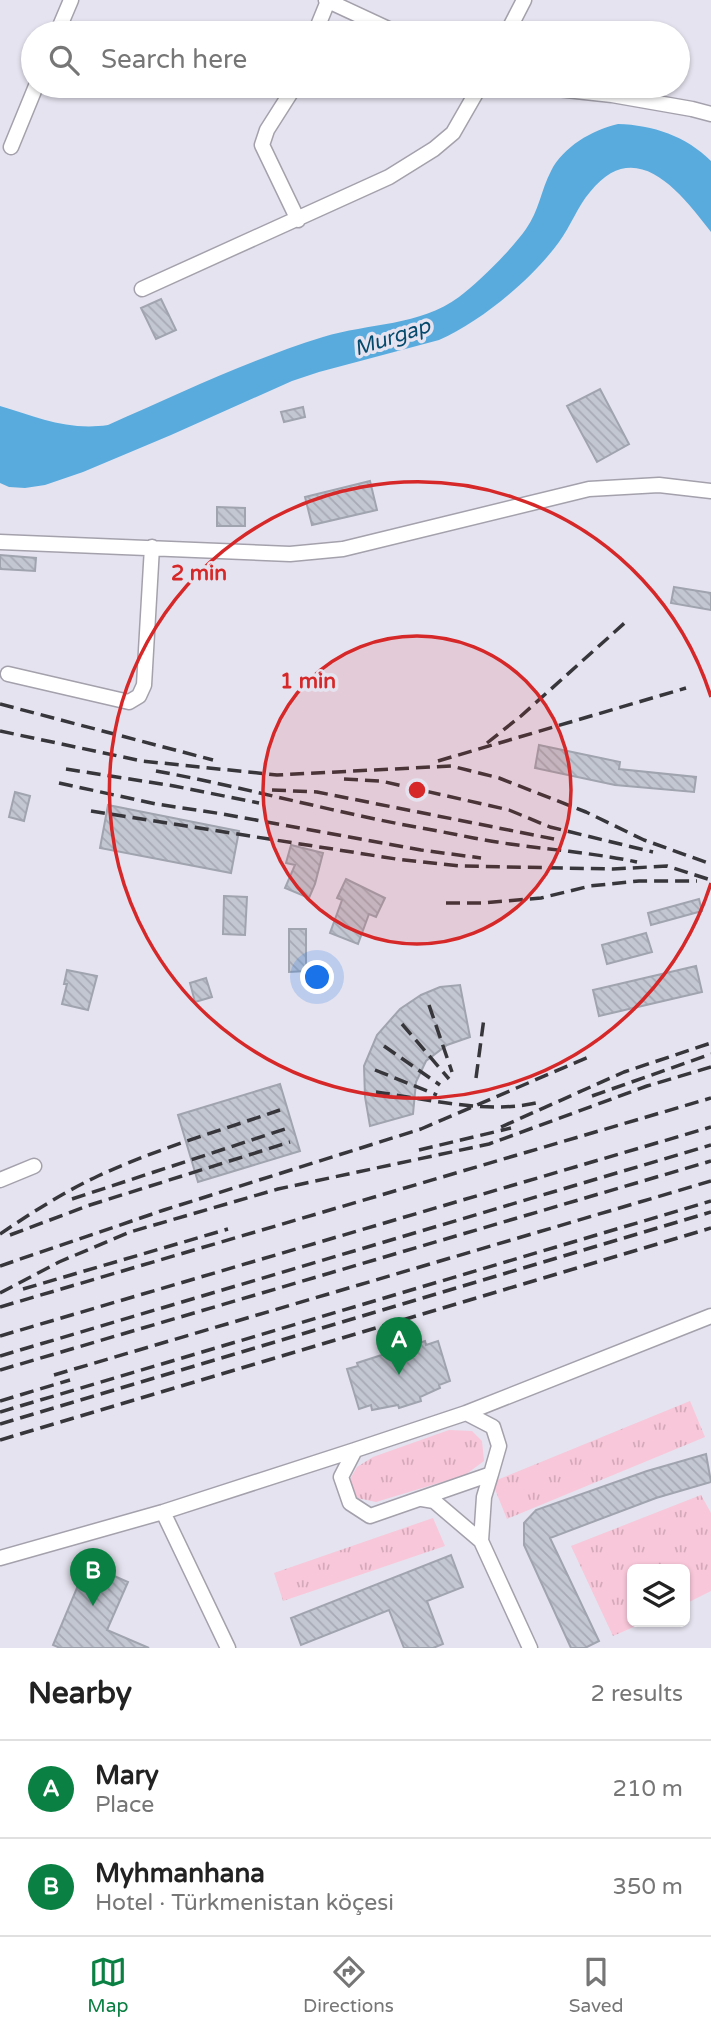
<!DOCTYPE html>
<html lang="en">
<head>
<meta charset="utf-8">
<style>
	body { margin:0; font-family:"Varela Round",sans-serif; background:#f2f2f2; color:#222 }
	.controls { position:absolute; right:21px; bottom:21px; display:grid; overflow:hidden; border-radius:10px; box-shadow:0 2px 5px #0004 }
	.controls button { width:63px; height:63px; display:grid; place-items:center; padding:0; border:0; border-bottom:2px solid #e0e0e0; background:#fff; color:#222; font:35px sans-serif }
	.you { position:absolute; left:318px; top:978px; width:24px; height:24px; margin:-18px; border:5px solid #fff; border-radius:50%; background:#1a73e8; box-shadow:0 0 0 10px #1a73e833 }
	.badge { display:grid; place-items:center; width:46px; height:46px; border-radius:50%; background:#0b8043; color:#fff; font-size:23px; font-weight:700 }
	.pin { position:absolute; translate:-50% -58px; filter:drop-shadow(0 2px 4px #0008) }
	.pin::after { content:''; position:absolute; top:37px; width:24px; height:21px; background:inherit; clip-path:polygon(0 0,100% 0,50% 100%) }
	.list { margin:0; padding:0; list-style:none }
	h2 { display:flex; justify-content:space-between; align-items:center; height:91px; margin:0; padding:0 28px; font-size:30px }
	h2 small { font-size:23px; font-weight:400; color:#767676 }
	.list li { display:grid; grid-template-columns:46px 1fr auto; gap:21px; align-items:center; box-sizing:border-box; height:98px; padding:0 28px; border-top:2px solid #e0e0e0 }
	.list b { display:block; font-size:26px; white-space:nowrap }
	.list p { margin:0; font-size:23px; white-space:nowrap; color:#767676 }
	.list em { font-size:23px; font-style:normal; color:#767676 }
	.icon { flex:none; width:38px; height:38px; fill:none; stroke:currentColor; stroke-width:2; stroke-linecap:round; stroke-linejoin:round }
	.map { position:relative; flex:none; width:711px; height:1648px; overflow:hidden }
	.search { position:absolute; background:#fff; box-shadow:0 2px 5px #0004; left:21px; right:21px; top:21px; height:77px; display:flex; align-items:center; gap:18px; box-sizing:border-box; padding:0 24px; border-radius:38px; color:#767676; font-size:26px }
	.sheet { height:287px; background:#fff }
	nav { display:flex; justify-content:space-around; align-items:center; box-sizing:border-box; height:98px; border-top:2px solid #e0e0e0; background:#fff; font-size:19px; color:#767676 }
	nav a { display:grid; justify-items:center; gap:4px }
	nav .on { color:#0b8043 }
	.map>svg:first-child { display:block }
	.park { fill:url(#park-tufts) }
	.water { fill:#59abde }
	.building { fill:url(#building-back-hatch); stroke:#a0a4af; stroke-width:2 }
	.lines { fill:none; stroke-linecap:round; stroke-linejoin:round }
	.street-casing { stroke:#a4a1ac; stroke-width:17 }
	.street { stroke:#fff; stroke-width:14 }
	.rail { stroke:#37363b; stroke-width:3.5; stroke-dasharray:14 7; stroke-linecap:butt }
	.ring { fill:none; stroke:#d62828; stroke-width:3.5 }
	.labels { text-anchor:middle; stroke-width:7; stroke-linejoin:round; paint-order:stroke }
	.water-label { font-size:21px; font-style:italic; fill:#054a6c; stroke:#e5e3ef }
	.centre { fill:#d62828; stroke:#e5e3ef; stroke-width:3.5 }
	.ring-label { font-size:21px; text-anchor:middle; font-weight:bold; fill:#d62828; stroke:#e5e3ef; stroke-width:7; stroke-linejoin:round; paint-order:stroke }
</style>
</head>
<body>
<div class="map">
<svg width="711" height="1648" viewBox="0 0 711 1648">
	<defs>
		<pattern id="park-tufts" width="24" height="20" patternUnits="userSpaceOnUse" patternTransform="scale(1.75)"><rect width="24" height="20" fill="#f8c7d9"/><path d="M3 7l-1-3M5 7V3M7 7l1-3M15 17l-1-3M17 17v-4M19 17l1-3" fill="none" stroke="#d4aaba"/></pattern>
		<pattern id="building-back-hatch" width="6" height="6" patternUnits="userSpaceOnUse" patternTransform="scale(1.75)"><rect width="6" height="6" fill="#c3c7d2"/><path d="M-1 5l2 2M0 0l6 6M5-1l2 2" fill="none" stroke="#a7aab4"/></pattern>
	</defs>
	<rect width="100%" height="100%" fill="#e5e3ef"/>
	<path class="park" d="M690,1401L705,1437L507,1519L492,1482Z
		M449,1430L472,1431L482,1441L484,1461L465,1475L376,1502L357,1498L349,1481L357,1467L373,1457Z
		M701,1495L711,1513V1591L685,1604V1569H632V1622H645L613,1636L571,1546Z
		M433,1518L445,1546L283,1601L274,1573Z"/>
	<path class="water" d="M618,124C653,125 686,136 711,161V232C681,193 636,134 590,192C577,207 571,226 559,242C532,279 481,322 439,340L319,372L292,381L171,435L83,472L45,485L25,488L9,487L0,483V406C37,417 68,431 108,425C178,394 249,360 323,337C369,323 420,326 459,297C479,282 512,249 526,229C539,211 541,190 551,171C563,147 592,130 618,124Z"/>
	<path class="building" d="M161,299L176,330L156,339L141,308Z
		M600,389L629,444L597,462L567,406Z
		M303,407L305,417L284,422L281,412Z
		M370,481L377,510L312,525L305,497Z
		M217,507L245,508V526H217Z
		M0,555L36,558L35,571L0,569Z
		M674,587L711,593V610L671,603Z
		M539,745L620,762L619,769L696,777L694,792L615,785L535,768Z
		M15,792L30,796L24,821L9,817Z
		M108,805L239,831L231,873L100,848Z
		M291,845L323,853L315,884L309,898L285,888L295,865L286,863Z
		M346,879L385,898L376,917L369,914L358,944L330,933L342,900L337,898Z
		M224,896L247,897L245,935L223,934Z
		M699,899L702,911L651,925L648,913Z
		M289,929H306V971L289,972Z
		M646,933L652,952L607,964L602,945Z
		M696,966L702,992L599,1016L593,990Z
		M67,970L97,976L88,1010L62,1004L67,984H64Z
		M206,978L212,997L195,1002L190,983Z
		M460,985L470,1037L447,1045L426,1061L416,1082L413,1114L370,1126L365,1097L364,1066L377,1035L400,1009L421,995L440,987Z
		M280,1084L300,1151L198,1182L178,1115Z
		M425,1341L426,1345L438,1341L450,1381L439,1385L440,1388L420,1397L421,1401L399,1408L398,1405L372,1410L371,1405L359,1409L347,1369L358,1366L357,1363Z
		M706,1454L711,1482L656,1498L550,1538L599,1641L585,1648H571L524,1545V1523L536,1510L647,1471Z
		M451,1555L463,1587L427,1601L443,1644L433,1648H404L389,1610L301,1645L291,1618Z
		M87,1564L128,1582L107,1630L149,1648H60L53,1645Z"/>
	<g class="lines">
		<g class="street-casing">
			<path id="street" d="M326,0L397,33
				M57,33L71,0
				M315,33L328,1
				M507,33L524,0
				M295,86L267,130L262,145L298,220
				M530,86L612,95L692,109L711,114
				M11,147L36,86
				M142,289L389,177L434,149L453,133L480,86
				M0,542L290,554L343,549L589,489L659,485L711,491
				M8,674L129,702L139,696L144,685L152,547
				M0,1180L34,1166
				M466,1413L493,1427L499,1446L491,1474L370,1516L350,1503L341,1477L355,1450Z
				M466,1413L711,1316
				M422,1499L434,1501L481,1541L484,1497L491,1474
				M163,1512L228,1648
				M481,1541L530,1648
				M0,1558L163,1512L355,1450"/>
		</g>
		<use href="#street" class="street"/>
		<path class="rail" d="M0,704L213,760
			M0,731L142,761L277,775L451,766L499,778L586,812L644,840L711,864
			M487,743L521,716L629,619
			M438,761L686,688
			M66,769L174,786L259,803
			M156,771C244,787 332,812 421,828C451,833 480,840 510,844C553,850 594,853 637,862
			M344,779L381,781L509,810L550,827L653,852
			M59,783L156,804L223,814L421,850L481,858
			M272,790L317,792L554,839
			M91,811L396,859L460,866L613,869L667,866L711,880
			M446,903H482L541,898L590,886L639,881H697
			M429,1005L452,1072
			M402,1024L449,1079
			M384,1046L440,1085
			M375,1070L437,1095
			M476,1078L484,1018
			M376,1092C427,1099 490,1115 540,1102
			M592,1096L711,1054
			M501,1127L624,1072L711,1043
			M419,1150L511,1128
			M72,1199L285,1129
			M0,1234C31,1213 64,1192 98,1176C156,1149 219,1131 280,1110
			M10,1235L90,1205L290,1142
			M0,1266L164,1210L421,1129L591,1056
			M23,1289L228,1229
			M0,1293L59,1262L130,1232L278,1189L489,1144L647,1086L711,1067
			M0,1307L711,1098
			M0,1336L711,1127
			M0,1356L711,1145
			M0,1370L711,1161
			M54,1375L711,1181
			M0,1401L70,1380
			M0,1412L711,1201
			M0,1424L711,1212
			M0,1440L711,1228"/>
	</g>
	<circle cx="417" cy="790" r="154" fill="#d62828" fill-opacity=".12"/>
	<g class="ring">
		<circle cx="417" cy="790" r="154"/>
		<path d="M711 883A308 308 0 1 1 711 697"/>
	</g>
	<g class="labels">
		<g class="water-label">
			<text transform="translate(392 337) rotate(-18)" y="7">Murgap</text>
		</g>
	</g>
	<circle cx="417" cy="790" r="10" class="centre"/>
	<g class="ring-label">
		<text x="199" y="580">2 min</text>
		<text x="308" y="688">1 min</text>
	</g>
</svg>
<div class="controls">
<button><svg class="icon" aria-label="layers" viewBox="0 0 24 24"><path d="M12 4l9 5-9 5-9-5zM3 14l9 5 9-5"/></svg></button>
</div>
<div class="you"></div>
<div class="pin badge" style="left:399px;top:1375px">A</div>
<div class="pin badge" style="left:93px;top:1606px">B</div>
<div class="search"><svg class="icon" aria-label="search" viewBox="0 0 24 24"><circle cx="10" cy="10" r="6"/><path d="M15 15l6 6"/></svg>Search here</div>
</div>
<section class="sheet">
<h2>Nearby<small>2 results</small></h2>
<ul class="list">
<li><span class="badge">A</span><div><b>Mary</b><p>Place</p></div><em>210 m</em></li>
<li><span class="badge">B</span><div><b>Myhmanhana</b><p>Hotel · Türkmenistan köçesi</p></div><em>350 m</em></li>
</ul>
</section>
<nav>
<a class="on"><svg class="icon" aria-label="map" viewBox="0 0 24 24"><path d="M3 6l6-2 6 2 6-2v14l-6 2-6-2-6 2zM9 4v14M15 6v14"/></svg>Map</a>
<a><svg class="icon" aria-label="directions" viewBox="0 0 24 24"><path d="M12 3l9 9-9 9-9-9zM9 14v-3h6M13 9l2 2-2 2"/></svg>Directions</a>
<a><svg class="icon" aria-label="saved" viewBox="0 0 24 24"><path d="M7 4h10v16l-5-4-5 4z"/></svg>Saved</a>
</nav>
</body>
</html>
